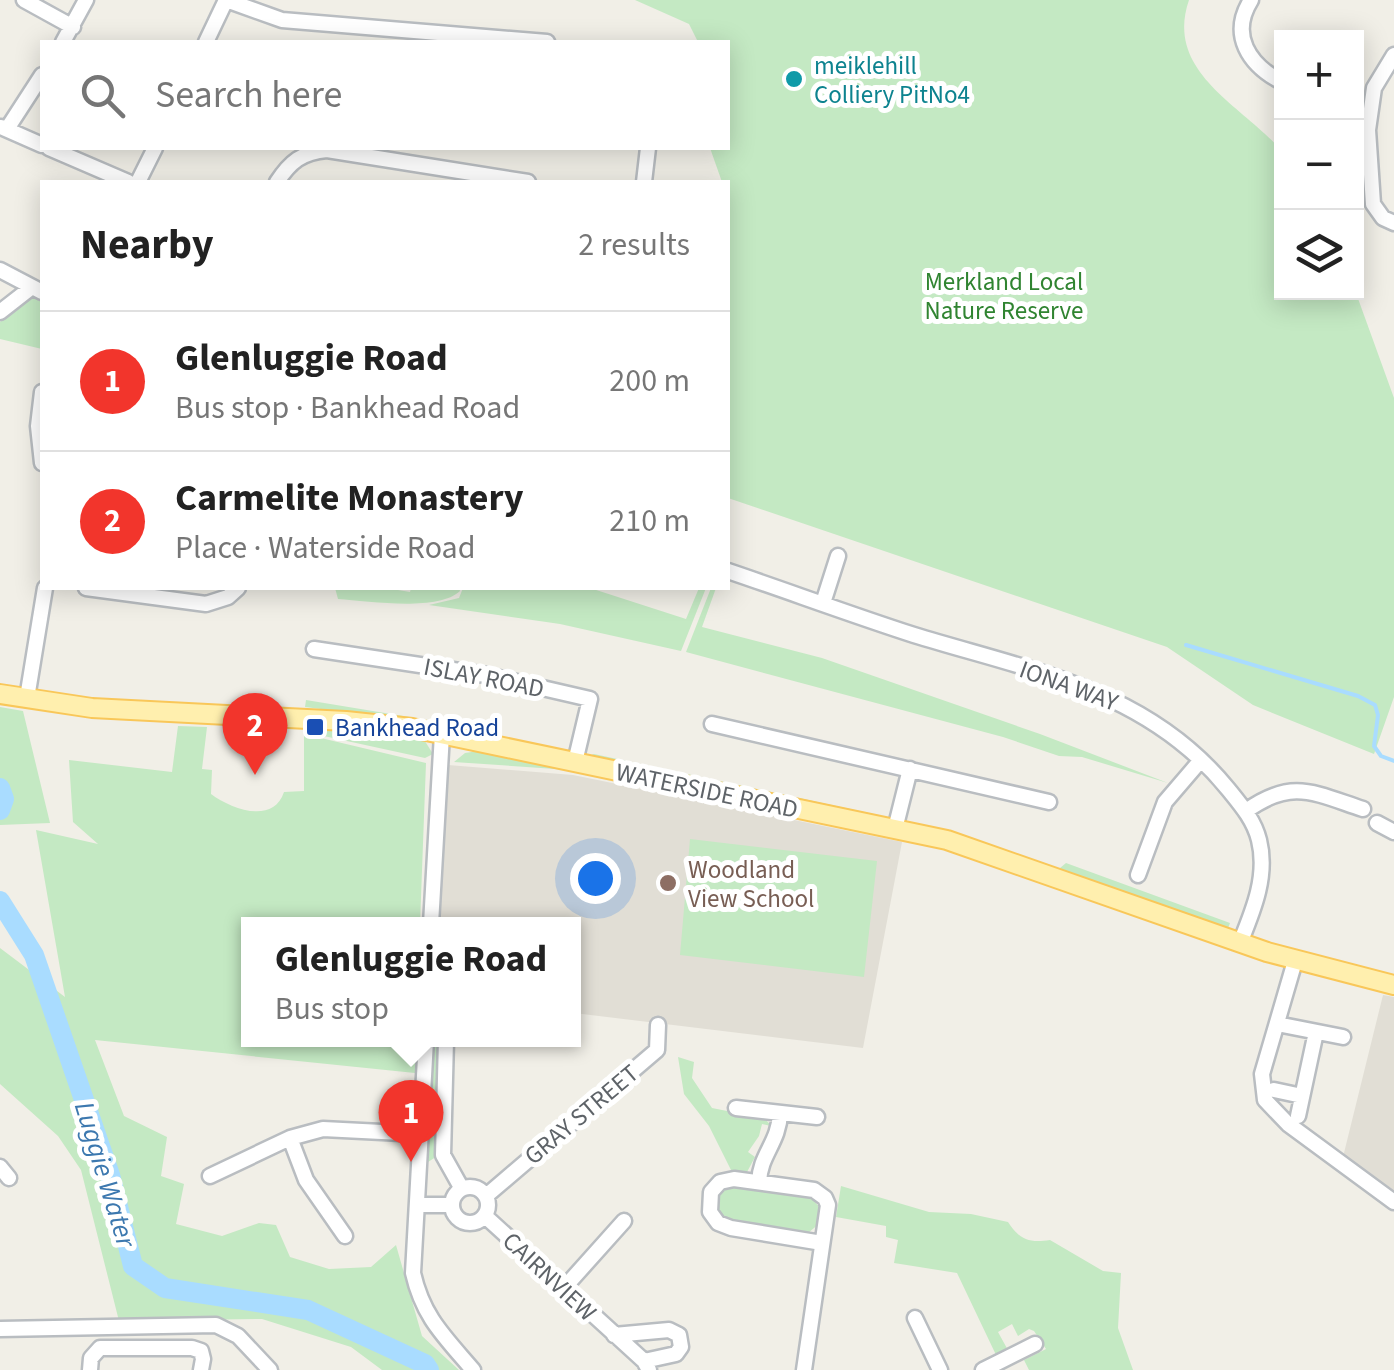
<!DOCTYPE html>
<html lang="en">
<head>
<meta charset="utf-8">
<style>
	body { margin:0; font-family:"Source Sans 3",sans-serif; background:#f2f2f2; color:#222 }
	.controls { position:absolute; right:30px; top:30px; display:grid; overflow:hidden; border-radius:0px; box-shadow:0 5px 25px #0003 }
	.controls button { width:90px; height:90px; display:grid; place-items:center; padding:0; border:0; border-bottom:2px solid #e0e0e0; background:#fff; color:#222; font:50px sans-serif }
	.you { position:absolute; left:595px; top:878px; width:35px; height:35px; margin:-25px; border:8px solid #fff; border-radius:50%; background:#1a73e8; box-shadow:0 0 0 15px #1a73e833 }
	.badge { display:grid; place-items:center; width:65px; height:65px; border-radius:50%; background:#f2352c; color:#fff; font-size:32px; font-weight:700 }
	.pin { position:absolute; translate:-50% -82px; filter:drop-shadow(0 2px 5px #0008) }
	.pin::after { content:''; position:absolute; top:52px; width:35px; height:30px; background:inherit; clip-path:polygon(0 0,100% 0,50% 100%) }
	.popup { position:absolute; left:241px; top:917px; width:340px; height:130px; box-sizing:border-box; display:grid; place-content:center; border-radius:0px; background:#fff; filter:drop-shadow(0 2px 8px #0005); font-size:32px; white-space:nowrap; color:#767676 }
	.popup b { font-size:38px; color:#222 }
	.popup::after { content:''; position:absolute; left:50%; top:100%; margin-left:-20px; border:20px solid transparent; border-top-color:#fff }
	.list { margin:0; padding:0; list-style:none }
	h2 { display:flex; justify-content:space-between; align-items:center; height:130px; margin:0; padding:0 40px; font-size:42px }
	h2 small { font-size:32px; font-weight:400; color:#767676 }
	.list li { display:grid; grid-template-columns:65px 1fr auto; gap:30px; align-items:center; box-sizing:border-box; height:140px; padding:0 40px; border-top:2px solid #e0e0e0 }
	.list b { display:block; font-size:38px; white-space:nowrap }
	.list p { margin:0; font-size:32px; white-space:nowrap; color:#767676 }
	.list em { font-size:32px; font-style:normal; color:#767676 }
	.icon { flex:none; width:55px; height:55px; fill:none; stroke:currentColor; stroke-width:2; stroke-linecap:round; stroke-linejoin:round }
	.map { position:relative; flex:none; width:1394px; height:1370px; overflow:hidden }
	.search { position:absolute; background:#fff; box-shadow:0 5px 25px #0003; left:40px; top:40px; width:690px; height:110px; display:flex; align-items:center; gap:25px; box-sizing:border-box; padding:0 35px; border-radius:0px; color:#767676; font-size:38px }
	.panel { position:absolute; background:#fff; box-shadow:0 5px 25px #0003; left:40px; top:180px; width:690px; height:410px; border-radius:0px }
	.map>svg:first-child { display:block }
	.education { fill:#e1ded5 }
	.green { fill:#c4e9c3 }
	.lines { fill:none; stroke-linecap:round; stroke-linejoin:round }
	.stream { stroke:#a9dcff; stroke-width:4 }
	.river { stroke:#a9dcff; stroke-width:20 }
	.minor-casing { stroke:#b9bdc1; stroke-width:19 }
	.major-casing { stroke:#f9c759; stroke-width:22 }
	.minor { stroke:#fff; stroke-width:14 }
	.major { stroke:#ffefae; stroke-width:18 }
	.culture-dot { fill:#0f9aa8; stroke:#fff; stroke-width:4 }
	.transit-dot { fill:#1a4fb4; stroke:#fff; stroke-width:4 }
	.education-dot { fill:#8d6e63; stroke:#fff; stroke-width:4 }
	.labels { text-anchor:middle; stroke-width:10; stroke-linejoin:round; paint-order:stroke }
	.culture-label { font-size:25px; fill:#0d838f; stroke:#fff; text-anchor:start }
	.park-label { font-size:25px; fill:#308431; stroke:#fff }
	.street-label { font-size:25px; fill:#5e6368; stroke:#fff }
	.transit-label { font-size:25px; fill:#164399; stroke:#fff; text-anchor:start }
	.education-label { font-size:25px; fill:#785e54; stroke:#fff; text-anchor:start }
	.water-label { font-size:28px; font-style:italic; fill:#3c78af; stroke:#fff }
</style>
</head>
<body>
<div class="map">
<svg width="1394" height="1370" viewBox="0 0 1394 1370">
	<rect width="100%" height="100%" fill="#f1efe7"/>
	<path class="education" d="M448,765L573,775L902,842L863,1048L574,1013V924H439Z
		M1383,995L1394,997V1198L1342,1161Z"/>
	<path class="green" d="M635,0H1189C1164,72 1242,105 1281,150L1282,292L1356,293L1394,398V697L1374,754L1253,705L1167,647L728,498V182H722L710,148H728V42H698L689,24Z
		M32,297L42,302V349L0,339V322Z
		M335,588H386L410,592L411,588H459L460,591C438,612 368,601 338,599Z
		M463,588H590L686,619L699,588H706L681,651L560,624L429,605L459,598Z
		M711,588H716L702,627L822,658L1040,734L1168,783L1082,757L1059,756L1003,737L686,652Z
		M306,700L488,730L486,737L321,712V709L305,707Z
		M0,707L23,711L50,823L0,825Z
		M178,726L207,727L202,769L212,770L211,794C231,809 273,825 284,792L304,791V734L426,763L420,924H248V1040H418L415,1073L95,1040L124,1116L167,1137L161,1176L184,1184L176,1224L222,1236L259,1223L276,1225L290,1257L329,1269L371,1267L396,1245L422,1336L459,1370H382L351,1347L262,1319L119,1321L81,1170L58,1136L0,1084V948L65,997L36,830L98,844L73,822L69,760L172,772Z
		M323,726L423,738L433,754L425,758L310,733L311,728L322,730Z
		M478,751L571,768L570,770L454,762L465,753Z
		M594,754L878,815L877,818L589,756Z
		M690,839L877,861L864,977L680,955Z
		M1066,863L1230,923L1227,931L1075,877L1060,868Z
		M433,1040H443L439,1155L428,1162Z
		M678,1057L694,1062L692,1078L712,1108L732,1112V1115C744,1117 765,1114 771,1126L762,1124L759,1136L748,1152L755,1157L747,1172L731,1170L709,1126L684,1094Z
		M724,1184L808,1194L821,1209L820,1223L808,1233L799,1234L720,1219C713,1203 712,1198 724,1184Z
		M841,1186L929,1212L971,1214L1008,1222C1020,1240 1029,1243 1050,1240L1103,1271L1121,1273L1118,1328L1133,1370H1029L1024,1360L1046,1349L1034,1331L1029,1329L1018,1336L1012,1324L998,1332L1009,1352L997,1357L957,1273L894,1263L898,1240L886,1237V1226L836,1217Z"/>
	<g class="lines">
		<path class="stream" d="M1186,645L1358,696L1375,705L1378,715L1374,746L1381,756L1394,761"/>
		<path class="river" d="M0,788L4,799L0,810
			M0,901L34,955L110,1175L133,1266L165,1288L308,1310L425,1364L429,1370"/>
		<g class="minor-casing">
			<path id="minor" d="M24,0L73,27
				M226,0L282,20L547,42
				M1251,0C1229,35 1249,65 1282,82
				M63,42L86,0
				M206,42L226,0
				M1394,55L1374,88L1368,130L1373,204L1383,218L1394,223
				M1,127L42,145
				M7,129L42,75
				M49,148L128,182
				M138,182L155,148
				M277,182C290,162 302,152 327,150L528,182
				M644,182L648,148
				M0,270L42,292
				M0,312L32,287
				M42,392L38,426L42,463
				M728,571C790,592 852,615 914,635C1031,671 1147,689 1228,789C1241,805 1254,820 1259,840C1268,876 1253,911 1240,943
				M86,588L206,604L228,597L238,588
				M823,603L838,556
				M314,649L486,675L590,699L575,762
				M27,698L45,588
				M712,724L1049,802
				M1246,811C1292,778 1314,793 1363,809
				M1377,823L1394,832
				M895,829L910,769
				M1138,875L1165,802L1201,760
				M431,924L442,734
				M1295,961L1262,1074L1265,1100L1288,1124L1394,1202
				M1277,1024L1343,1037
				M426,1040L413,1273C423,1317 444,1336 473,1370
				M446,1040L443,1155L462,1189
				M1274,1090L1302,1096
				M736,1108L817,1117
				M1298,1116L1316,1032
				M290,1138L306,1180L345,1236
				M0,1167L9,1178
				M210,1176L290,1138L323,1129L421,1134
				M759,1182C760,1154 779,1143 780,1113
				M452 1205a18 18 0 1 1 36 0a18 18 0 1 1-36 0Z
				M486,1196L657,1050L658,1025
				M417,1205H452
				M485,1216L644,1361L649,1370
				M564,1288L624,1221
				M915,1318L940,1370
				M0,1329L216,1325L238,1336L270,1370
				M614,1335L669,1330L679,1335L681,1347L676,1354L644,1361
				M90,1370L91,1358L100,1348H192L201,1351L203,1359L201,1370
				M804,1370L828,1205L825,1198L814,1190L734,1179L720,1182L711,1192L710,1212L718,1223L731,1228L822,1243
				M983,1370L1035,1344"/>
		</g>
		<g class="major-casing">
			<path id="major" d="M0,694L92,708L346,721L412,728L947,840L1267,952L1394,985"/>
		</g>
		<use href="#minor" class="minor"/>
		<use href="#major" class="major"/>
	</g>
	<circle class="culture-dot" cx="794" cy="79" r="10"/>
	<rect class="transit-dot" x="305" y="717" width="20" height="20" rx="5"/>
	<circle class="education-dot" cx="668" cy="883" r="10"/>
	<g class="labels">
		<g class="culture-label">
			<text x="814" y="74">meiklehill<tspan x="814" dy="29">Colliery PitNo4</tspan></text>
		</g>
		<g class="park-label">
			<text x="1004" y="290">Merkland Local<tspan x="1004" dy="29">Nature Reserve</tspan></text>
		</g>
		<g class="street-label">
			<text transform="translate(484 677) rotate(11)" y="9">ISLAY ROAD</text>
			<text transform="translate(1069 685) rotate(20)" y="9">IONA WAY</text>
			<text transform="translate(707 790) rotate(12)" y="9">WATERSIDE ROAD</text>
			<text transform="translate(581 1114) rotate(-40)" y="9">GRAY STREET</text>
			<text transform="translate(550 1276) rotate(43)" y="9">CAIRNVIEW</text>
		</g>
		<g class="transit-label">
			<text x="335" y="736">Bankhead Road</text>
		</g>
		<g class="education-label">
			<text x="688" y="878">Woodland<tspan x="688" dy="29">View School</tspan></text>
		</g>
		<g class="water-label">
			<text transform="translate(106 1174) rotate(73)" y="10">Luggie Water</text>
		</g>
	</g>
</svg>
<div class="controls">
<button>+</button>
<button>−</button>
<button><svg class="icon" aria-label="layers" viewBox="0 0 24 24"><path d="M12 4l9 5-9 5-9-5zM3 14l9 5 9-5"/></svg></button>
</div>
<div class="you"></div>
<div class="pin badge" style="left:411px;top:1162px">1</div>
<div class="popup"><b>Glenluggie Road</b>Bus stop</div>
<div class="pin badge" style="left:255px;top:775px">2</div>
<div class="search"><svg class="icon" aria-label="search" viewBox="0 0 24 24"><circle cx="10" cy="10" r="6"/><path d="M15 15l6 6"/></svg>Search here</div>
<section class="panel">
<h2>Nearby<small>2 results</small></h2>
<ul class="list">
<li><span class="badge">1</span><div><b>Glenluggie Road</b><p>Bus stop · Bankhead Road</p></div><em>200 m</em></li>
<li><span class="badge">2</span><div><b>Carmelite Monastery</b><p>Place · Waterside Road</p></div><em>210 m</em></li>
</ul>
</section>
</div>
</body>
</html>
